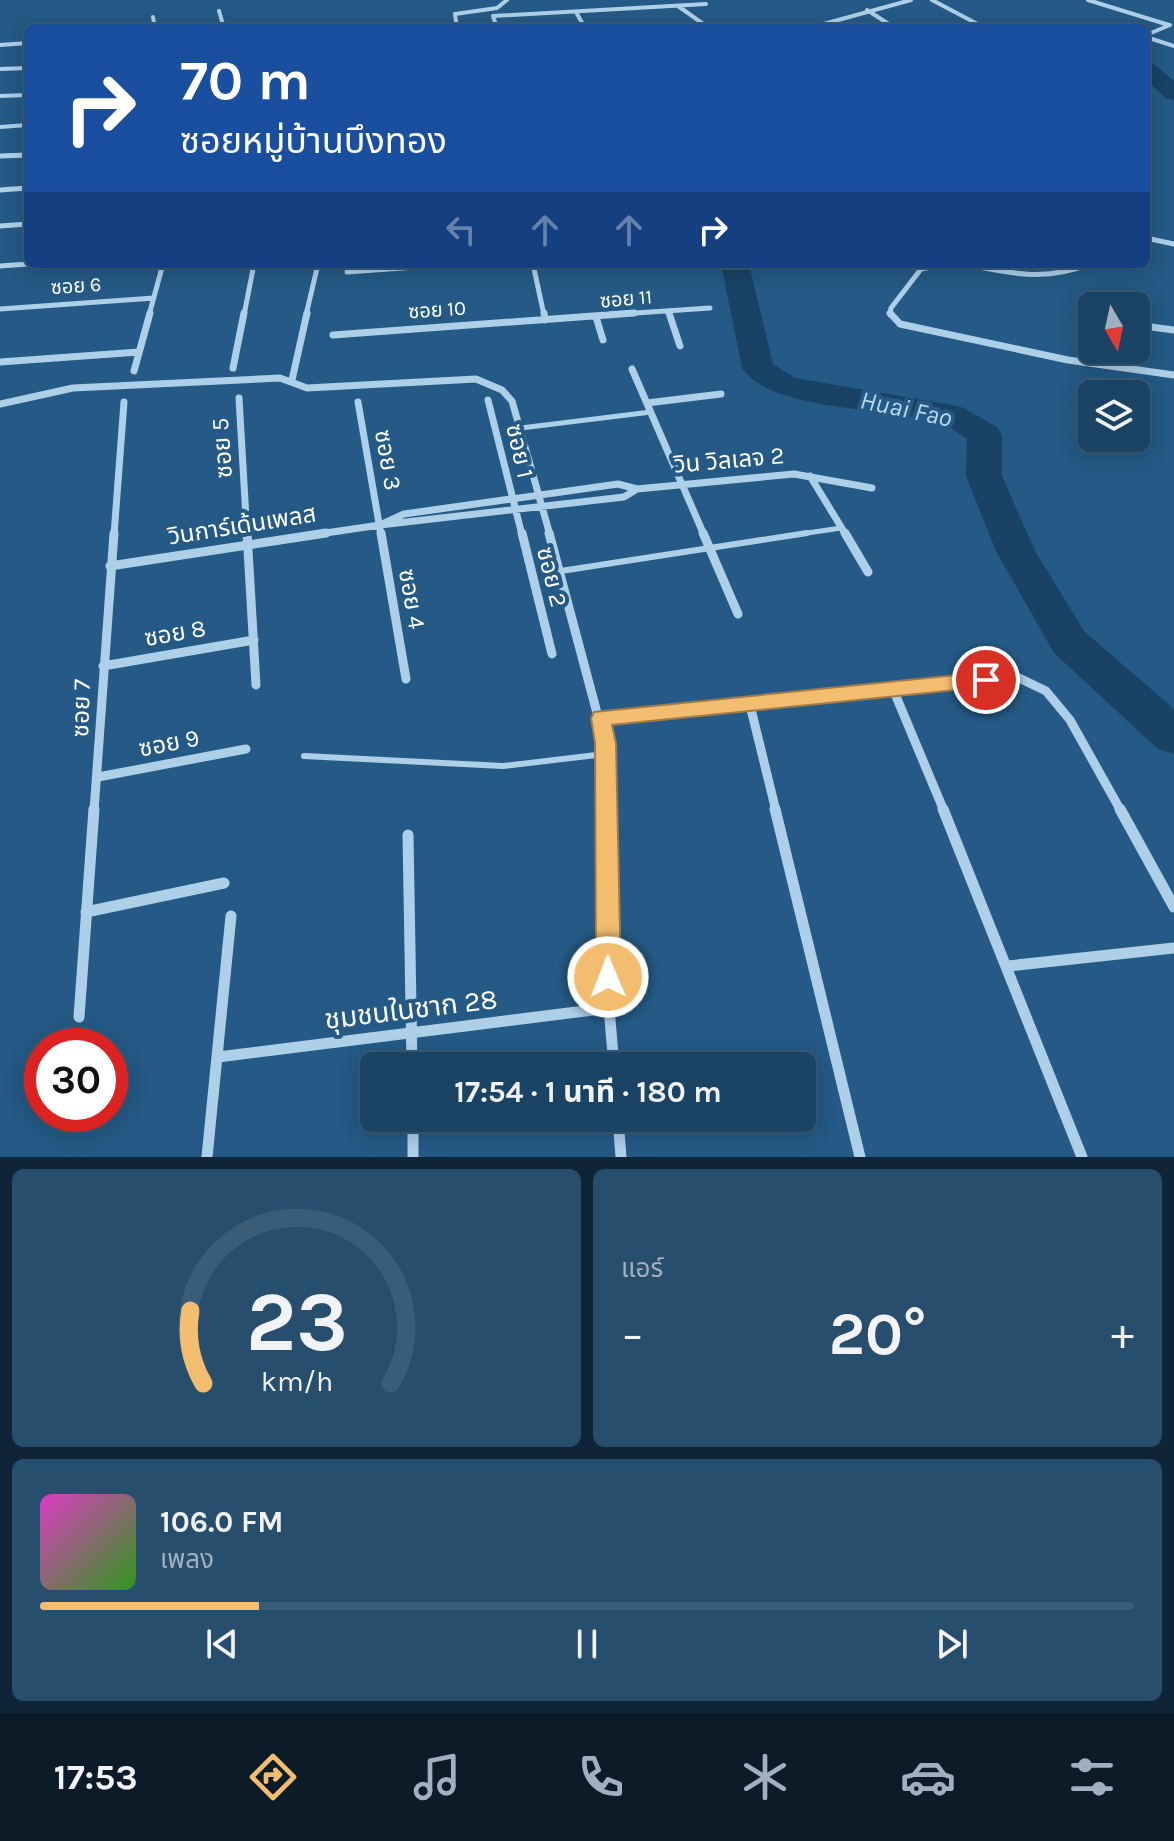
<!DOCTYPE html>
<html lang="th">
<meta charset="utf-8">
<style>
body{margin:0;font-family:Karla,"Noto Sans Thai",sans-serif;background:#284e6d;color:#f1f3f6;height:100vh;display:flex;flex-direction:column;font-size:30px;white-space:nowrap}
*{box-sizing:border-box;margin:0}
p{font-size:26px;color:#a0b0bf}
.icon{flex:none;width:44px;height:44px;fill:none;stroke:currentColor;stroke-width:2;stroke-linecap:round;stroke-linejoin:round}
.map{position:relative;height:1157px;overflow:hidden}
.sheet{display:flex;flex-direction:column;gap:12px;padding:12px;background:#0f2537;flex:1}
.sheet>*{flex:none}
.top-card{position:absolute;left:24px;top:24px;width:1126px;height:244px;border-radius:12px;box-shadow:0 4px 20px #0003,0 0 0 2px #395c78;background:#1a4fa0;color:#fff;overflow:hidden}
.needle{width:52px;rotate:171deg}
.tools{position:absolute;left:1078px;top:292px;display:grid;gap:16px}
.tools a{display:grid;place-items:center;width:72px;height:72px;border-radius:12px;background:#1b4464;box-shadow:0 4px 20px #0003,0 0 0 2px #395c78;font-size:40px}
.speed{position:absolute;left:24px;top:1028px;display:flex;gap:16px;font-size:40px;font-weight:700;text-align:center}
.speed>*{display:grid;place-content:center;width:104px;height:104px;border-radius:50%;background:#1b4464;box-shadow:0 4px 20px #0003,0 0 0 2px #395c78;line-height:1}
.speed .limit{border:12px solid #d22;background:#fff;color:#111}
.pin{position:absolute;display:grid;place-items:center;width:68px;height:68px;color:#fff;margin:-34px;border:4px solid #fff;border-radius:50%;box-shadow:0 2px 8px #0007}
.me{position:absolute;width:88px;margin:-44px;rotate:359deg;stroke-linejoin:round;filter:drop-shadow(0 0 6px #0008)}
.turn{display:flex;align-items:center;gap:28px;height:168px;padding:0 24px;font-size:36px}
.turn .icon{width:104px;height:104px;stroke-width:2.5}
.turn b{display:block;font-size:56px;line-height:68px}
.lanes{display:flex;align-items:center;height:76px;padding:0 24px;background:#0003;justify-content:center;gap:40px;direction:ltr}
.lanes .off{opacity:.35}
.big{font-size:60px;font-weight:700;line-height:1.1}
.sheet .card{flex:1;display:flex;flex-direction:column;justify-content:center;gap:12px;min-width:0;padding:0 28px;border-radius:12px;background:#284e6d}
.sheet .dial{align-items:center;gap:0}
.dial svg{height:208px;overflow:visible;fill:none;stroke:#395c78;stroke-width:7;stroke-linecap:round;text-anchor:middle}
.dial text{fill:#f1f3f6;stroke:none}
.song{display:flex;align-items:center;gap:24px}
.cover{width:96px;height:96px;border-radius:12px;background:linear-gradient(135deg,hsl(310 70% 55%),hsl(110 70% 35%))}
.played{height:8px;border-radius:4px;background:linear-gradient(90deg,#f3bd70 20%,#395c78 20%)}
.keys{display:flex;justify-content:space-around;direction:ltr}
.heat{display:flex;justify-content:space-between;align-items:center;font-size:44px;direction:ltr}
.sheet .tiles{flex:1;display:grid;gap:12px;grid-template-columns:1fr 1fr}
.card:last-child{grid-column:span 2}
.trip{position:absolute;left:360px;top:1052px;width:456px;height:80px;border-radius:12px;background:#1b4464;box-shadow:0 4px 20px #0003,0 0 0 2px #395c78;font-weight:700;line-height:80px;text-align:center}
.tab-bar{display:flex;height:128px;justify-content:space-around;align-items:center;background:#0b1b28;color:#a0b0bf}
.tab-bar .icon{width:56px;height:56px}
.tab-bar .on{color:#f3bd70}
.tab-bar b{font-size:36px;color:#f1f3f6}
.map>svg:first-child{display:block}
</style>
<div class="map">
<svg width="1174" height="1157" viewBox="0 0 1174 1157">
<rect width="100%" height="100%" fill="#245a85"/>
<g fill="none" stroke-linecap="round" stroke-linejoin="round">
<path fill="#194265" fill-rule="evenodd" d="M1146 62 1154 64 1174 81V100L1166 98 1146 80Z
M721 264H749L773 364 795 378 952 405 964 408 997 427 1002 435V476L1035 551 1084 631 1174 709V754L1158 749 1054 653 996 551 966 476 967 439C959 434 950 426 941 423 890 406 773 413 742 368Z"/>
<path stroke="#adcfe8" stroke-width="5" d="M521 428 651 412
M794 535 841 528"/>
<path stroke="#adcfe8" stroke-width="6" d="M561 571 807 533
M304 756 503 766 605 754"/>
<path stroke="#adcfe8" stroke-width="4" d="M932 0 985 28
M1088 0 1169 25
M678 6 709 28
M867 10 895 28
M219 11 224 28
M576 12 585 28
M153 17 155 28
M457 28 455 14 497 8 507 0
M497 28 493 16 706 4
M684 28 704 24
M809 28 911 0
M1146 35 1170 25
M1146 37 1174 46
M0 45 28 43
M0 69 28 68
M0 96 28 95
M0 127 28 125"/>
<path stroke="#adcfe8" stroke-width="5" d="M0 156 28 155
M0 190 28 188
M0 226 28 224
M1146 238 1174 244
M533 264 544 315
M964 264C1007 273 1047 282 1089 264
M0 266 28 264
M347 272 458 264
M0 309 154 298
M668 311 670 315
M149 315 163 264
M244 315 254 264
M306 315 318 264
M606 315 710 308
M890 315 891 308 921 269 946 264"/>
<path stroke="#adcfe8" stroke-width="7" d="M544 313 545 320
M669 313 680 346
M890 313 900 324 1068 360 1174 375
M596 317 603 340
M1136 325 1174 330
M333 335 634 313
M0 362 139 352
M233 368 244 313
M632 369 704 535
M134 371 150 313
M292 380 307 313
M239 398 247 535
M488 400 522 535
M358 402 381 535
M647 403 721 394
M0 404 73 388 280 378 307 388 476 379 502 390 512 401 550 535
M810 476 846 535
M618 484 637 489 624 497 380 525 404 514Z
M637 489 794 474 872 488
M114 535 124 402
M312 535 380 525"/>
<path stroke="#adcfe8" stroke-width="9" d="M247 533 256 685
M381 533 406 679
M522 533 552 654
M549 533 605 743 606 811
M703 533 738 614
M845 533 868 572
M110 566 326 533
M103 666 254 640
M893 689 944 811
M749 701 776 811
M601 718 1017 677 1046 691 1070 720 1121 811
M98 777 246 749
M94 811 114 533"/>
<path stroke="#adcfe8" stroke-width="11" d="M606 809 609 1008 614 1066
M775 809 860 1157
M943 809 1082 1157
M1120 809 1174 907
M408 835 412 1066
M86 912 224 883
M1008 966 1174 948
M79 1017 94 809
M218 1057 609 1008
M413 1118V1157
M618 1118 621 1157
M207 1157 231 916"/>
</g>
<path fill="#f3bd70" stroke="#9e7b49" stroke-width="2" d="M986 672 993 674 996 680 993 685 986 687 612 725 616 743 621 977 617 985 608 988 600 985 596 977 595 743 591 718 594 712Z"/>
<g text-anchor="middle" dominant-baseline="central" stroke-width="8" stroke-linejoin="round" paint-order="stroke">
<g font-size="20" fill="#fff" stroke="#245a85">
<text transform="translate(76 286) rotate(-4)">ซอย 6</text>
<text transform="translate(626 299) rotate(-5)">ซอย 11</text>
<text transform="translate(437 310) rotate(-4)">ซอย 10</text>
</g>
<g font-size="24" fill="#fff" stroke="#245a85">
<text transform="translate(222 448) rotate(-94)">ซอย 5</text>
<text transform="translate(520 451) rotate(77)">ซอย 1</text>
<text transform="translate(388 460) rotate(80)">ซอย 3</text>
<text transform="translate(729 460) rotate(-5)">วิน วิลเลจ 2</text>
<text transform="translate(242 525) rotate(-9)">วินการ์เด้นเพลส</text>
<text transform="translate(552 577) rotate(76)">ซอย 2</text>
<text transform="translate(412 599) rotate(80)">ซอย 4</text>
<text transform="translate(175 633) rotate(-10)">ซอย 8</text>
<text transform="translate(81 708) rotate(-88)">ซอย 7</text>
<text transform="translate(169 743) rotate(-11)">ซอย 9</text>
</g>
<g font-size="26" font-style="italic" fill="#b9d8f0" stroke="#245a85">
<text transform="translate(906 409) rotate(12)">Huai Fao</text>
</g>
<g font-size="28" fill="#fff" stroke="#245a85">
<text transform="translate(411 1009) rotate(-7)">ชุมชนในชาก 28</text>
</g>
</g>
</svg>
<div class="tools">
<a><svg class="needle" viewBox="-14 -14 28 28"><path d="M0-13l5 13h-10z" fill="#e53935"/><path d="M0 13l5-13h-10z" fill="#a0b0bf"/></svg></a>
<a><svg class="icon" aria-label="layers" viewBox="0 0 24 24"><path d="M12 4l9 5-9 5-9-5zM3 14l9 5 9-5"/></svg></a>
</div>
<div class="speed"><div class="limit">30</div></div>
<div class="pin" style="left:986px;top:680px;background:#d93025"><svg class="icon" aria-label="arrive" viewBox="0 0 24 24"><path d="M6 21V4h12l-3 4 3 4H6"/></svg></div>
<svg class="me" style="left:608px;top:977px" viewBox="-20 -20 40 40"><circle r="17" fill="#f3bd70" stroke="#fff" stroke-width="3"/><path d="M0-11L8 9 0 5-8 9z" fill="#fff"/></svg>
<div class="trip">17:54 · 1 นาที · 180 m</div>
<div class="top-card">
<div class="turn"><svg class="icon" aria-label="right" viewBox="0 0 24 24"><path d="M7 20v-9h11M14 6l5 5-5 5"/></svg><div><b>70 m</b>ซอยหมู่บ้านบึงทอง</div></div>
<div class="lanes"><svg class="icon off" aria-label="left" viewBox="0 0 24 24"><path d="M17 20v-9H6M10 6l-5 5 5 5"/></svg><svg class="icon off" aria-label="ahead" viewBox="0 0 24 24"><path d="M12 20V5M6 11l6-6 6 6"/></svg><svg class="icon off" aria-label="ahead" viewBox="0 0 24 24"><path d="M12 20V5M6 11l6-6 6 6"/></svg><svg class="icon" aria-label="right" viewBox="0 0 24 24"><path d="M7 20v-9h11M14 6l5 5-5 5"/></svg></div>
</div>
</div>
<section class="sheet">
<div class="tiles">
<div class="card dial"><svg viewBox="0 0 100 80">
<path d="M14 69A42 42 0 1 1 86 69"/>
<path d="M14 69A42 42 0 0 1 9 41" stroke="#f3bd70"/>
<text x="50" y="56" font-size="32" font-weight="700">23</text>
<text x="50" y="72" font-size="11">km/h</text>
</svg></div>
<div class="card"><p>แอร์</p>
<div class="heat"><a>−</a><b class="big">20°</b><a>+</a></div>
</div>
<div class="card">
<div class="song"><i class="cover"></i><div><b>106.0 FM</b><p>เพลง</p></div></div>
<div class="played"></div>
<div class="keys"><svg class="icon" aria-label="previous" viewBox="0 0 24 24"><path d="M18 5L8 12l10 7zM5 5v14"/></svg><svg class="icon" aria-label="pause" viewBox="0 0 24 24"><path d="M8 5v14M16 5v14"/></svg><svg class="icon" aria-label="next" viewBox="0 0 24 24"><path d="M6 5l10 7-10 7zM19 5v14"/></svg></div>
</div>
</div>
</section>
<nav class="tab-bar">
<b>17:53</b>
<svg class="icon on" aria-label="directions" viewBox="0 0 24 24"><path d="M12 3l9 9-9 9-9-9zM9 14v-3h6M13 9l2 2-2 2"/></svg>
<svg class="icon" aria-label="music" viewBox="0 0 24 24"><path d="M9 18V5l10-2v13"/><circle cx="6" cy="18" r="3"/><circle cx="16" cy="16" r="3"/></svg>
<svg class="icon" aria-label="phone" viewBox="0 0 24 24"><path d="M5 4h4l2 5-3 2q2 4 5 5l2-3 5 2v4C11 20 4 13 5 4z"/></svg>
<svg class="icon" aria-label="climate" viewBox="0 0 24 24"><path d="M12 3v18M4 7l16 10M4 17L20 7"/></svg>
<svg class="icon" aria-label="car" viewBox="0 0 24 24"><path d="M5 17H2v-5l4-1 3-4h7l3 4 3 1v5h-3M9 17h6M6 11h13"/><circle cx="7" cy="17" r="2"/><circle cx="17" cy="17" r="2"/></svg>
<svg class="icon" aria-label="filters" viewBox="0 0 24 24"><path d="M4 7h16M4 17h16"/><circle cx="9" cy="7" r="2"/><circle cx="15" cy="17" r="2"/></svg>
</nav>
